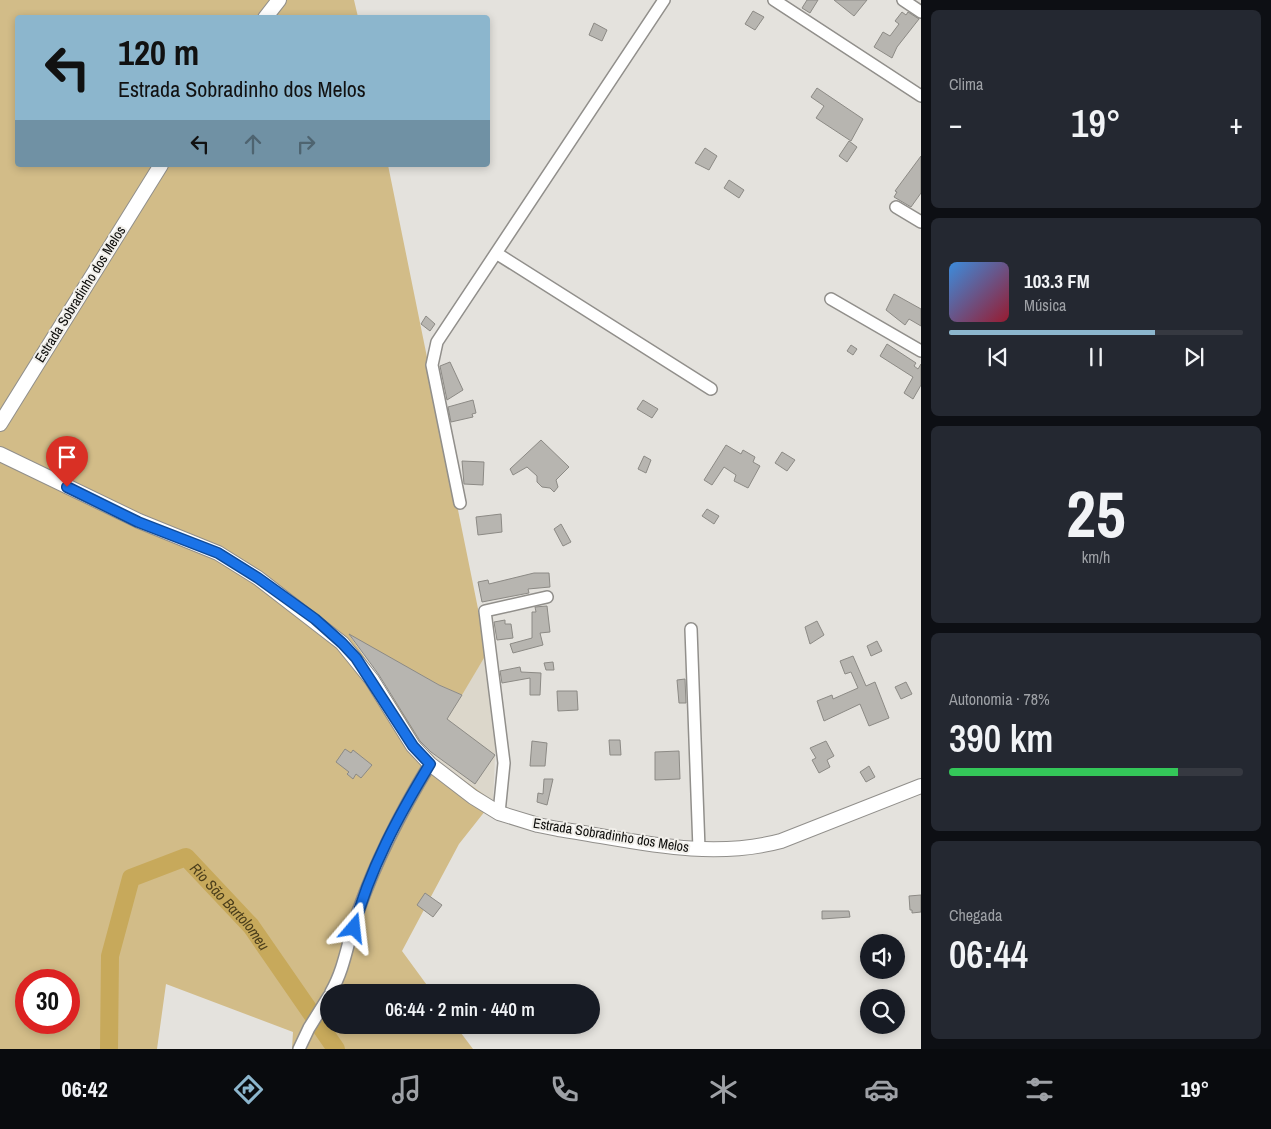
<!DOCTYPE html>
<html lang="pt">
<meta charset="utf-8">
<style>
body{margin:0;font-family:"Archivo Narrow",sans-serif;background:#242831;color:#f1f3f6;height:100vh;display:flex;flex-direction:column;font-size:19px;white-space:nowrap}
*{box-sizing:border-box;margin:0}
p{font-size:16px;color:#9ea1a6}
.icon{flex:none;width:28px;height:28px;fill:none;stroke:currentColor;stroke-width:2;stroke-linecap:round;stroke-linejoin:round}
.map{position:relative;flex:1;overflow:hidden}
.details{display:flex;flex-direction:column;gap:10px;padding:10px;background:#0d0f14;width:350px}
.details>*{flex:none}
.guide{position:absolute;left:15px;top:15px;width:475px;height:152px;border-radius:5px;box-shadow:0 2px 8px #0003;background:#8cb6cd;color:#111;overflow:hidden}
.tools{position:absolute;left:860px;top:934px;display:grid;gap:10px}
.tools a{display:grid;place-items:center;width:45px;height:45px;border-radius:50%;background:#171b24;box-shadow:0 2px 8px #0003;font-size:25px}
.speed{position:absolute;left:15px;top:969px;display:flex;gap:10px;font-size:25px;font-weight:700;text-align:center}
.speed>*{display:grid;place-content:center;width:65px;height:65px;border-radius:50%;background:#171b24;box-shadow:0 2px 8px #0003;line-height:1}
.speed .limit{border:8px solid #d22;background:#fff;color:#111}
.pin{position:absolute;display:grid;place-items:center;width:42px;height:42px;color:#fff;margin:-51px -21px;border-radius:50% 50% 50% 0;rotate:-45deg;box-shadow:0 0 5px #0007}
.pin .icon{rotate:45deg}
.me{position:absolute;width:55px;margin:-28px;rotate:17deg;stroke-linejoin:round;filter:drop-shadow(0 0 4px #0008)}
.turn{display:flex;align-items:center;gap:18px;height:105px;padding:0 20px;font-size:22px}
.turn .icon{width:65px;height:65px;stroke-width:2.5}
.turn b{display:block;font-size:35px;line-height:42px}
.lanes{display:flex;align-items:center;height:48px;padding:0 20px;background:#0003;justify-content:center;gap:25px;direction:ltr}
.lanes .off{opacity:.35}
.big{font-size:38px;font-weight:600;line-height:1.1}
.details .widget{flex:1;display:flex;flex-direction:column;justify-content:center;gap:8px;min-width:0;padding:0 18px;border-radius:8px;background:#242831}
.details .dial{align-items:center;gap:0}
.dial b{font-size:65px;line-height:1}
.song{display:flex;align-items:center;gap:15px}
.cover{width:60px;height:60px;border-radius:8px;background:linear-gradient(135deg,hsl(210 70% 55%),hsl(350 70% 35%))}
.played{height:5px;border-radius:2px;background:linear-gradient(90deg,#8cb6cd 70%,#363941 70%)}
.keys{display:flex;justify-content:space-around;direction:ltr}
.heat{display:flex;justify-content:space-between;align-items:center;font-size:28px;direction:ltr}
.charge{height:8px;border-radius:4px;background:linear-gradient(90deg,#34c759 78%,#363941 0)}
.trip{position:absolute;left:320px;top:984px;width:280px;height:50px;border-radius:25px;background:#171b24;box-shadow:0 2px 8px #0003;font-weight:600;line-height:50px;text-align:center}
.tabs{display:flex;height:80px;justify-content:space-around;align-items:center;background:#090b0e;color:#9ea1a6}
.tabs .icon{width:35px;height:35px}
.tabs .current{color:#8cb6cd}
.tabs b{font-size:22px;color:#f1f3f6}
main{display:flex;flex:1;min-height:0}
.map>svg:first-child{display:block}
</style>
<main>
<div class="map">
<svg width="921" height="1049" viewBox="0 0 921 1049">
<rect width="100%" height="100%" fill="#e4e2dd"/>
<path fill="#dcd7cb" d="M487 653 497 714 493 801 426 753Z"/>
<path fill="#d2bc88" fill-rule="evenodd" d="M0 0H354L358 17 18 18V165H388L487 653 462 695 439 685 350 636 407 719 426 753 493 801 459 844 402 951 432 992H329V1025H455L473 1049H292L293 1032 166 984 157 1049H0ZM26 980H69V1022H26Z"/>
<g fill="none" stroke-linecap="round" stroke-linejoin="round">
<path stroke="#c7a95b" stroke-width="18" id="s1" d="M109 1049 110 956 131 878 186 857 251 926 336 1049"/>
</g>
<path fill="#b7b5b0" stroke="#8c8a85" d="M807 0H818L810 13 802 8Z
M834 0H867L854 16Z
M753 11 764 17 755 30 745 24Z
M902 12 906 15 908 12 919 19 897 47 892 58 874 47 883 32 890 36 899 24 895 21Z
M594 23 607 30 602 41 589 35Z
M817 88 863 119 851 141 816 118 824 106 811 97Z
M849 141 857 147 847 162 839 156Z
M705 148 717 156 709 170 695 163Z
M921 156V193L911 207 894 197 897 192 895 191Z
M729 180 744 190 739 198 724 188Z
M894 294 921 309V326L909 319 905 325 886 310Z
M426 316 435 324 430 331 421 324Z
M887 344 916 363 914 366 918 369 921 364V385L913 399 904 393 913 377 880 356Z
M851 345 857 349 853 355 847 351Z
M450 362 463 390 447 400 440 366Z
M473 400 476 413 472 414 473 417 451 422 448 407Z
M643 400 658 409 652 418 637 409Z
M541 440 569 467 556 480 558 487 554 492 550 488 542 487 537 482V476L527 467 513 475 510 469Z
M726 445 741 454 743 450 755 457 753 462 760 466 748 488 734 481 736 475 724 467 712 485 704 480Z
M782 452 795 460 787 471 775 463Z
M644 456 651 460 646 473 638 469Z
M462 461 484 462 483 485 464 484Z
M707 509 719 516 714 524 702 516Z
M501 514 502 532 478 535 476 517Z
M561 524 571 542 563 546 554 529Z
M534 573H549L550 587 528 589 529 593 482 602 478 582 488 580 489 584Z
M547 606 550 632 540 633 543 645 513 653 510 644 532 638V612H536L535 607Z
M505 620V624H511L513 638 497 640 494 622Z
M817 621 824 635 810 644 805 627Z
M349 634 439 685 462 695 447 719 495 755 475 784 431 752 420 741 379 675Z
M877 641 882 651 871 656 867 646Z
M853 656 866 686 875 682 889 718 869 726 860 704 824 721 817 701 832 695 833 699 858 688 851 672 845 674 840 661Z
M553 662 554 670H546L544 663Z
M520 667 521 672 541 673 540 695H530V678L502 683 500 671Z
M685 679 686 703H679L677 680Z
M906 682 912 694 901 699 895 687Z
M557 691H577L578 710 558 711Z
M609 740H620L621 755H610Z
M532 741 547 743 545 766H530Z
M826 741 834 756 827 760 830 767 819 773 812 760 816 758 810 748Z
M345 749 351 753 353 750 372 765 361 778 356 774 353 779 347 774 349 772 336 762Z
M679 751 680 779 655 780V752Z
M869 766 875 777 866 782 860 772Z
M544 779H553L547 805 537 802 538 793 543 794Z
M425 893 442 905 433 917 417 905Z
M921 895V912L912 913V910H910L909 896Z
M822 911H849L850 917 822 919Z"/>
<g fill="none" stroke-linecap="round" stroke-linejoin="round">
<defs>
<path id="minor" d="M774 0 921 96
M903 0 921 12
M896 207 921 222
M496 253 711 389
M831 299 921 351
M460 503 432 365 437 342 664 0
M691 629 699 849
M499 813 504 763 485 611 547 597
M331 992C346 966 348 937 359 909 377 858 402 810 430 764
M299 1049 309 1028 329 996"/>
<path id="tertiary" d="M265 18 279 0
M0 424 161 165
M0 454 139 521 218 553 258 578 342 643 372 680 413 746 430 764 473 797 499 813 538 825 558 829C632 840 707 861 781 841L921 786"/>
</defs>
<use href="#minor" stroke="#918f8b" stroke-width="14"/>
<use href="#tertiary" stroke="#918f8b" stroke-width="16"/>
<use href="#minor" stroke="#fff" stroke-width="11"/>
<use href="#tertiary" stroke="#fff" stroke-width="14"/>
</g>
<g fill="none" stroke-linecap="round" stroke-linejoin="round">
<defs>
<path id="route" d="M67 487 138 522 218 553 258 578 315 619 342 643 356 658 413 746 430 764C399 815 369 870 354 928"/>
</defs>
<use href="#route" stroke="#114b97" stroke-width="12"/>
<use href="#route" stroke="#1a73e8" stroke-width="9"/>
</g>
<g text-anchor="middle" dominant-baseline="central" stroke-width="4" stroke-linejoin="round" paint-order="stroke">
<g font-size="14" fill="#0c0c0a" stroke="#f1efea">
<text transform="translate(80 294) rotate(-58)">Estrada Sobradinho dos Melos</text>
<text transform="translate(611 835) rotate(9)">Estrada Sobradinho dos Melos</text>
</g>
<g font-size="15" font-style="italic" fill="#4b3e1b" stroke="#f1efea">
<text stroke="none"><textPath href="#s1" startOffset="299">Rio São Bartolomeu</textPath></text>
</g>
</g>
</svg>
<div class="tools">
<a><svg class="icon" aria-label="sound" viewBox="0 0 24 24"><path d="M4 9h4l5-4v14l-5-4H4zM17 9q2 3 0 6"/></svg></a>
<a><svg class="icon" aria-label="search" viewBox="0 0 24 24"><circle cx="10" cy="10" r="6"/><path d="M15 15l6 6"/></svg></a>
</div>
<div class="speed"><div class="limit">30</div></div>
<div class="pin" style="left:67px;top:487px;background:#d93025"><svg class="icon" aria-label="arrive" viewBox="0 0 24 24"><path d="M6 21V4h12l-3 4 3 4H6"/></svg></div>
<svg class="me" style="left:354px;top:928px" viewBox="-20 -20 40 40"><path d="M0-17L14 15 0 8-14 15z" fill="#1a73e8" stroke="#fff" stroke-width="4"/></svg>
<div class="trip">06:44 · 2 min · 440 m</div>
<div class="guide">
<div class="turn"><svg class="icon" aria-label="left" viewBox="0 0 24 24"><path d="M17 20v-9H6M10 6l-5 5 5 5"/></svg><div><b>120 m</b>Estrada Sobradinho dos Melos</div></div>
<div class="lanes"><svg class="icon" aria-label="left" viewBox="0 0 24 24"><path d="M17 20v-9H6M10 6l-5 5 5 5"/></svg><svg class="icon off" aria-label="ahead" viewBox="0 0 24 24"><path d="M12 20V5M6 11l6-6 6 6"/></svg><svg class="icon off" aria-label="right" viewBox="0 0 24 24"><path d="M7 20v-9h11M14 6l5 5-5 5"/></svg></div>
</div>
</div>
<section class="details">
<div class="widget"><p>Clima</p>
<div class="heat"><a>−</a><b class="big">19°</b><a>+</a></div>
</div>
<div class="widget">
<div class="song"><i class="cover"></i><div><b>103.3 FM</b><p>Música</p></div></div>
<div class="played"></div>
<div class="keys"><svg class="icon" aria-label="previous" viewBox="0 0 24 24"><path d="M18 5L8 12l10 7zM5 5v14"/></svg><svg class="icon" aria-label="pause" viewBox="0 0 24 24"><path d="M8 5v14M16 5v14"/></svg><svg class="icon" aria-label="next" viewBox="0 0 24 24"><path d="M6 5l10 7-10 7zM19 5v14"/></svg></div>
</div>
<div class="widget dial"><b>25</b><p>km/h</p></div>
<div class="widget"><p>Autonomia · 78%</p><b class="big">390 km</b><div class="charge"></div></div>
<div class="widget"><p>Chegada</p><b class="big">06:44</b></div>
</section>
</main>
<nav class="tabs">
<b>06:42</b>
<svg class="icon current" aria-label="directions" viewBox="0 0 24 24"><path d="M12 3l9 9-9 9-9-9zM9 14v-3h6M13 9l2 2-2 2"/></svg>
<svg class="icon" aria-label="music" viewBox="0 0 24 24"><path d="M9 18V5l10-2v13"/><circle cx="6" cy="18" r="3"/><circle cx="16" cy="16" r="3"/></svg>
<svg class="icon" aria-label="phone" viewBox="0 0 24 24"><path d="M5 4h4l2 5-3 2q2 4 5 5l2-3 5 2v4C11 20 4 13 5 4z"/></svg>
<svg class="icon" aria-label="climate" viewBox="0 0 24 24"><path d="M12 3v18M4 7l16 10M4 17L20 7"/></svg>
<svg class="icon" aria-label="car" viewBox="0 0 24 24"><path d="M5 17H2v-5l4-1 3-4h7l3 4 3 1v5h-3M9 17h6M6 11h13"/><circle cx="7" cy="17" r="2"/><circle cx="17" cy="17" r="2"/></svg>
<svg class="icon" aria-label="filters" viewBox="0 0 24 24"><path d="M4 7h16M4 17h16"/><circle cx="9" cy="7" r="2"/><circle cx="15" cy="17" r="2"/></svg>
<b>19°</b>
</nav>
